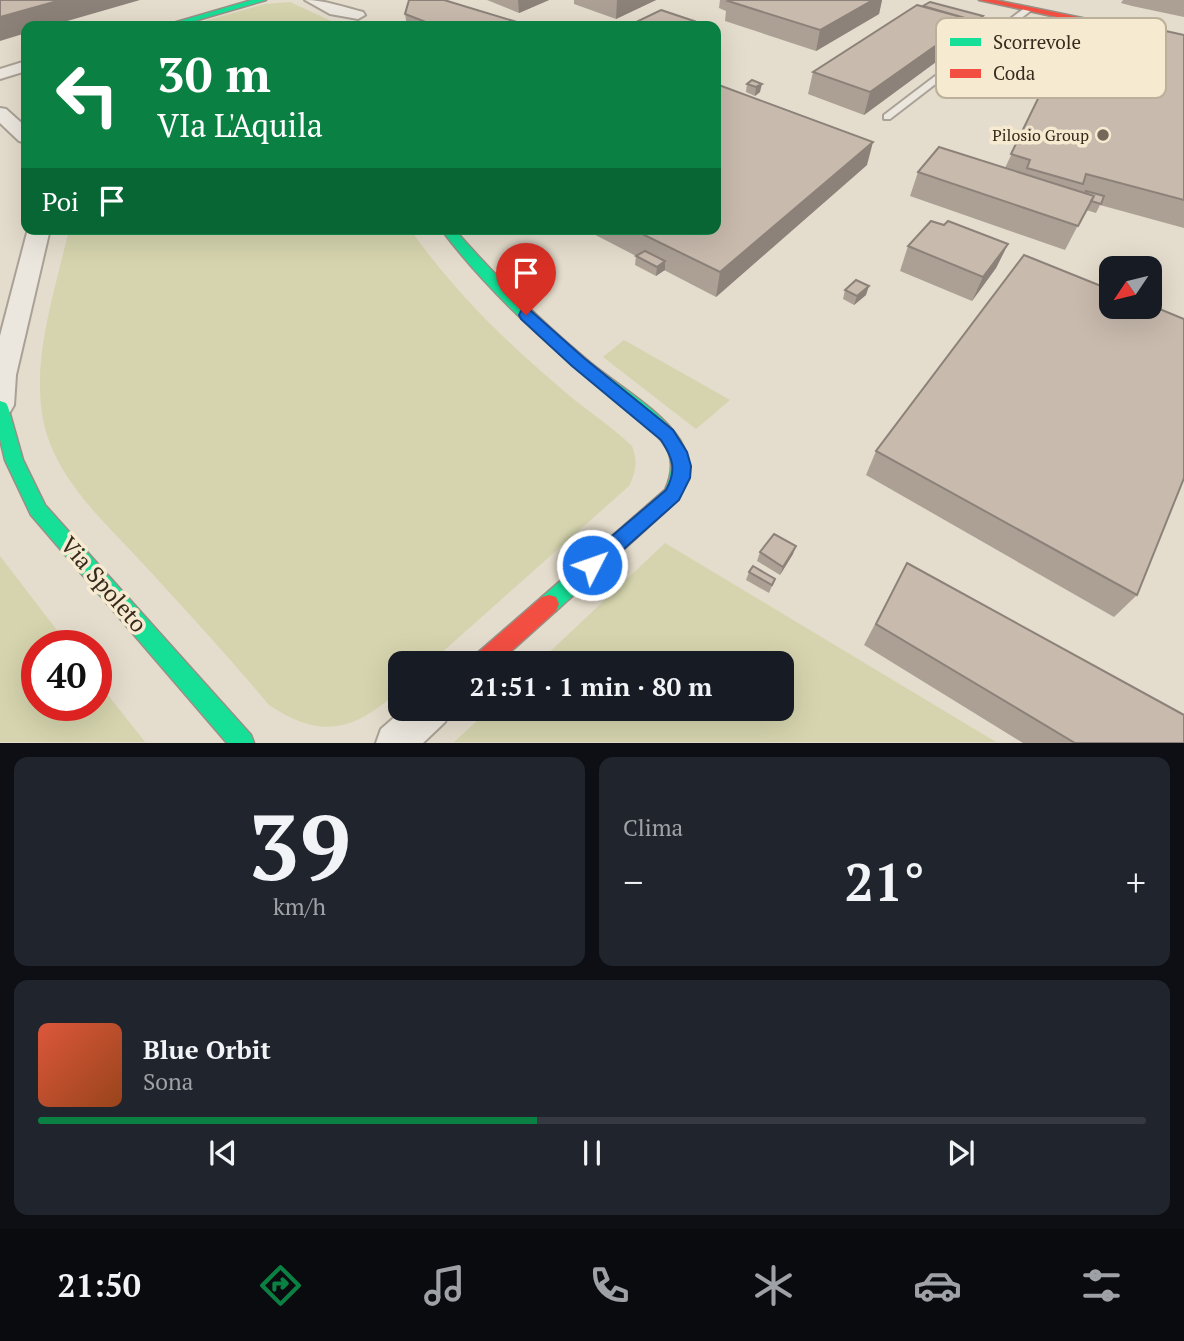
<!DOCTYPE html>
<html lang="it">
<meta charset="utf-8">
<style>
body{margin:0;font-family:"PT Serif",serif;background:#20242c;color:#f1f3f6;height:100vh;display:flex;flex-direction:column;font-size:26px;white-space:nowrap}
*{box-sizing:border-box;margin:0}
p{font-size:23px;color:#9ea1a6}
.icon{flex:none;width:38px;height:38px;fill:none;stroke:currentColor;stroke-width:2;stroke-linecap:round;stroke-linejoin:round}
.map{position:relative;height:743px;overflow:hidden}
.details{display:flex;flex-direction:column;gap:14px;padding:14px;background:#0d0f14;flex:1}
.details>*{flex:none}
.guide{position:absolute;left:21px;top:21px;width:700px;height:214px;border-radius:14px;box-shadow:0 7px 28px #0002;background:#0b8043;color:#fff;overflow:hidden}
.needle{width:46px;rotate:235deg}
.buttons{position:absolute;left:1099px;top:256px;display:grid;gap:14px}
.buttons a{display:grid;place-items:center;width:63px;height:63px;border-radius:14px;background:#171b24;box-shadow:0 7px 28px #0002;font-size:35px}
.speed{position:absolute;left:21px;top:630px;display:flex;gap:14px;font-size:35px;font-weight:700;text-align:center}
.speed>*{display:grid;place-content:center;width:91px;height:91px;border-radius:50%;background:#171b24;box-shadow:0 7px 28px #0002;line-height:1}
.speed .limit{border:10px solid #d22;background:#fff;color:#111}
.pin{position:absolute;display:grid;place-items:center;width:60px;height:60px;color:#fff;margin:-72px -30px;border-radius:50% 50% 50% 0;rotate:-45deg;box-shadow:0 0 7px #0007}
.pin .icon{rotate:45deg}
.me{position:absolute;width:77px;margin:-38px;rotate:49deg;stroke-linejoin:round;filter:drop-shadow(0 0 5px #0008)}
.turn{display:flex;align-items:center;gap:24px;height:147px;padding:0 21px;font-size:32px}
.turn .icon{width:91px;height:91px;stroke-width:2.5}
.turn b{display:block;font-size:49px;line-height:60px}
.then{display:flex;align-items:center;height:66px;padding:0 21px;background:#0003;gap:14px;font-size:26px}
.big{font-size:52px;font-weight:600;line-height:1.1}
.details .widget{flex:1;display:flex;flex-direction:column;justify-content:center;gap:10px;min-width:0;padding:0 24px;border-radius:14px;background:#20242c}
.details .dial{align-items:center;gap:0}
.dial b{font-size:91px;line-height:1}
.song{display:flex;align-items:center;gap:21px}
.cover{width:84px;height:84px;border-radius:10px;background:linear-gradient(135deg,hsl(10 70% 55%),hsl(20 70% 35%))}
.played{height:7px;border-radius:4px;background:linear-gradient(90deg,#0b8043 45%,#363941 45%)}
.keys{display:flex;justify-content:space-around;direction:ltr}
.heat{display:flex;justify-content:space-between;align-items:center;font-size:38px;direction:ltr}
.details .tiles{flex:1;display:grid;gap:14px;grid-template-columns:1fr 1fr}
.widget:last-child{grid-column:span 2}
.trip{position:absolute;left:388px;top:651px;width:406px;height:70px;border-radius:14px;background:#171b24;box-shadow:0 7px 28px #0002;font-weight:600;line-height:70px;text-align:center}
.menu{display:flex;height:112px;justify-content:space-around;align-items:center;background:#090b0e;color:#9ea1a6}
.menu .icon{width:49px;height:49px}
.menu .active{color:#0b8043}
.menu b{font-size:32px;color:#f1f3f6}
.map>svg:first-child{display:block}
</style>
<div class="map">
<svg width="1184" height="743" viewBox="0 0 1184 743">
<rect width="100%" height="100%" fill="#e4dccc"/>
<path fill="#d5d4ae" d="M290 2 342 26H187L265 4Z
M69 229H410C452 289 502 338 557 385 581 407 609 424 632 446 638 462 636 471 629 486L430 663H401V689C355 730 323 741 269 705 230 658 189 614 148 569 107 524 51 477 42 413 33 353 56 288 69 229Z
M624 340 730 400 696 429 603 357Z
M665 543 996 742H454L490 709H782V663H538Z
M0 556 69 646H37V705H96V680L145 742H0Z"/>
<g fill="none" stroke-linecap="round" stroke-linejoin="round">
<defs>
<path id="lane" d="M1026 7 1033 9 890 119H884V115Z"/>
<path id="street" d="M305 0C325 0 343 7 363 12L365 15 358 19 330 14Z
M26 61V71L0 79V69Z
M0 108 6 109 26 127V143L19 141 0 123Z
M28 229H50L16 375 14 405 10 412 0 415V336Z
M404 709H451L445 722 423 743H376L381 729Z"/>
<path id="fast" d="M252 0H266L177 26H163Z
M441 229H454C495 276 539 320 587 360 615 384 660 409 680 440 693 461 689 479 678 500L556 611 549 613 542 611 539 604 542 597 665 490C671 477 674 462 667 449 651 420 600 389 575 367 527 326 479 280 441 229Z
M0 401 6 403 8 407 23 460 45 505 251 735 254 743H227L31 515 5 460 0 439Z"/>
<path id="jam" d="M979 0H995L1184 39V45Z
M549 595 556 597 559 604 556 611 498 663H471L474 656 542 597Z"/>
</defs>
<use href="#lane" stroke="#a9a196" stroke-width="4"/>
<use href="#street" stroke="#a9a196" stroke-width="4"/>
<use href="#fast" stroke="#999085" stroke-width="3"/>
<use href="#jam" stroke="#999085" stroke-width="3"/>
<use href="#lane" fill="#ece7de" fill-rule="evenodd"/>
<use href="#street" fill="#ece7de" fill-rule="evenodd"/>
<use href="#fast" fill="#16e098" fill-rule="evenodd"/>
<use href="#jam" fill="#f24e42" fill-rule="evenodd"/>
</g>
<path fill="#aca095" d="M487 0H549L519 13Z
M574 0H656L616 19 574 4Z
M720 0H882L879 14 816 51 725 21 726 11 719 8Z
M1123 0H1184V17L1132 6 1134 1 1132 6 1121 3Z
M923 6 983 16 978 31 864 115 808 94 813 72Z
M405 14 530 26H407Z
M1161 30 1184 35V228L1100 205 1096 213 1086 210 1065 250 910 196 918 172 1005 168 1042 90 1001 80 1010 59 1070 32 1154 43Z
M752 80 760 92 755 96 746 92 747 84Z
M867 165 716 297 664 270 656 276 635 265 636 256 584 229H716Z
M1008 244 996 268 972 301 900 271 908 246Z
M845 290 866 295 854 305 843 299Z
M876 451 1137 595 1114 617 866 475Z
M760 552 793 554 780 575 757 561Z
M907 563 1184 743H1023L864 645Z
M749 572 775 579 769 593 746 580Z"/>
<path fill="#8c8279" d="M61 0H140L50 26H26V33L0 41V17Z
M518 0H549L519 13Z
M617 0H656L616 19Z
M873 0H882L879 14 816 51 820 30Z
M983 16 978 31 864 115 870 92 972 20Z
M694 21V26H684Z
M762 84 760 92 755 96 756 87Z
M873 142 867 165 716 297 720 272Z
M1008 244 996 268 972 301 983 277Z
M665 261V270L656 276 657 267Z
M869 286 866 295 854 305 857 296Z
M796 546 793 554 780 575 783 567Z"/>
<path fill="#c8baad" stroke="#8c8279" stroke-width="2" d="M0 0H61L0 17Z
M409 0H444L530 26H436L405 14Z
M730 0H873L820 30 728 1Z
M930 2 983 16 970 26 972 20 923 6Z
M917 5 972 20 870 92 813 72Z
M661 10 694 21 684 26H628Z
M1030 24 1070 32 1074 26 1157 43 1161 30 1184 35V200L1086 174 1083 184 1027 168 1030 160 1011 154 1053 68 1010 59Z
M752 80 762 84 756 87 747 84Z
M716 84 873 142 720 272 632 229H716Z
M939 147 1094 196 1078 226 918 172Z
M1086 191 1104 196 1101 204 1091 201 1094 196 1085 193Z
M931 221 944 225 948 221 1008 244 983 277 908 246Z
M645 251 665 261 657 267 636 256Z
M1024 255 1111 290V306H1150V305L1184 319V478L1137 595 876 451Z
M856 280 869 286 857 296 845 290Z
M774 534 796 546 783 567 760 552Z
M907 563 1184 715V743H1075L876 624Z
M753 566 775 579 772 585 749 572Z"/>
<path fill="#1a73e8" stroke="#114b97" stroke-width="2" d="M526 310 531 311 584 358 673 430 687 452 691 466 690 478 679 500 599 571 592 574 585 571 582 565 585 559 666 490C677 470 673 458 661 440L572 366 521 319 519 315 521 311Z"/>
<circle fill="#74685a" stroke="#f6ead1" stroke-width="2.5" cx="1103" cy="135" r="7"/>
<g text-anchor="middle" dominant-baseline="central" stroke-width="7" stroke-linejoin="round" paint-order="stroke">
<g font-size="16" fill="#38291d" stroke="#f6ead1" text-anchor="end">
<text x="1089" y="135">Pilosio Group</text>
</g>
<g font-size="23" fill="#38291d" stroke="#f6ead1">
<text transform="translate(104 584) rotate(49)">Via Spoleto</text>
</g>
</g>
<rect x="936" y="18" width="230" height="80" rx="10" fill="#f6ead1" stroke="#bdb09b" stroke-width="2"/>
<rect x="950" y="38" width="31" height="8" fill="#16e098"/>
<rect x="950" y="69" width="31" height="9" fill="#f24e42"/>
<g font-size="19" fill="#38291d">
<text x="993" y="49">Scorrevole</text>
<text x="993" y="80">Coda</text>
</g>
</svg>
<div class="buttons">
<a><svg class="needle" viewBox="-14 -14 28 28"><path d="M0-13l5 13h-10z" fill="#e53935"/><path d="M0 13l5-13h-10z" fill="#9ea1a6"/></svg></a>
</div>
<div class="speed"><div class="limit">40</div></div>
<div class="pin" style="left:526px;top:315px;background:#d93025"><svg class="icon" aria-label="arrive" viewBox="0 0 24 24"><path d="M6 21V4h12l-3 4 3 4H6"/></svg></div>
<svg class="me" style="left:592px;top:565px" viewBox="-20 -20 40 40"><circle r="17" fill="#1a73e8" stroke="#fff" stroke-width="3"/><path d="M0-11L8 9 0 5-8 9z" fill="#fff"/></svg>
<div class="trip">21:51 · 1 min · 80 m</div>
<div class="guide">
<div class="turn"><svg class="icon" aria-label="left" viewBox="0 0 24 24"><path d="M17 20v-9H6M10 6l-5 5 5 5"/></svg><div><b>30 m</b>VIa L'Aquila</div></div>
<div class="then">Poi<svg class="icon" aria-label="arrive" viewBox="0 0 24 24"><path d="M6 21V4h12l-3 4 3 4H6"/></svg></div>
</div>
</div>
<section class="details">
<div class="tiles">
<div class="widget dial"><b>39</b><p>km/h</p></div>
<div class="widget"><p>Clima</p>
<div class="heat"><a>−</a><b class="big">21°</b><a>+</a></div>
</div>
<div class="widget">
<div class="song"><i class="cover"></i><div><b>Blue Orbit</b><p>Sona</p></div></div>
<div class="played"></div>
<div class="keys"><svg class="icon" aria-label="previous" viewBox="0 0 24 24"><path d="M18 5L8 12l10 7zM5 5v14"/></svg><svg class="icon" aria-label="pause" viewBox="0 0 24 24"><path d="M8 5v14M16 5v14"/></svg><svg class="icon" aria-label="next" viewBox="0 0 24 24"><path d="M6 5l10 7-10 7zM19 5v14"/></svg></div>
</div>
</div>
</section>
<nav class="menu">
<b>21:50</b>
<svg class="icon active" aria-label="directions" viewBox="0 0 24 24"><path d="M12 3l9 9-9 9-9-9zM9 14v-3h6M13 9l2 2-2 2"/></svg>
<svg class="icon" aria-label="music" viewBox="0 0 24 24"><path d="M9 18V5l10-2v13"/><circle cx="6" cy="18" r="3"/><circle cx="16" cy="16" r="3"/></svg>
<svg class="icon" aria-label="phone" viewBox="0 0 24 24"><path d="M5 4h4l2 5-3 2q2 4 5 5l2-3 5 2v4C11 20 4 13 5 4z"/></svg>
<svg class="icon" aria-label="climate" viewBox="0 0 24 24"><path d="M12 3v18M4 7l16 10M4 17L20 7"/></svg>
<svg class="icon" aria-label="car" viewBox="0 0 24 24"><path d="M5 17H2v-5l4-1 3-4h7l3 4 3 1v5h-3M9 17h6M6 11h13"/><circle cx="7" cy="17" r="2"/><circle cx="17" cy="17" r="2"/></svg>
<svg class="icon" aria-label="filters" viewBox="0 0 24 24"><path d="M4 7h16M4 17h16"/><circle cx="9" cy="7" r="2"/><circle cx="15" cy="17" r="2"/></svg>
</nav>
